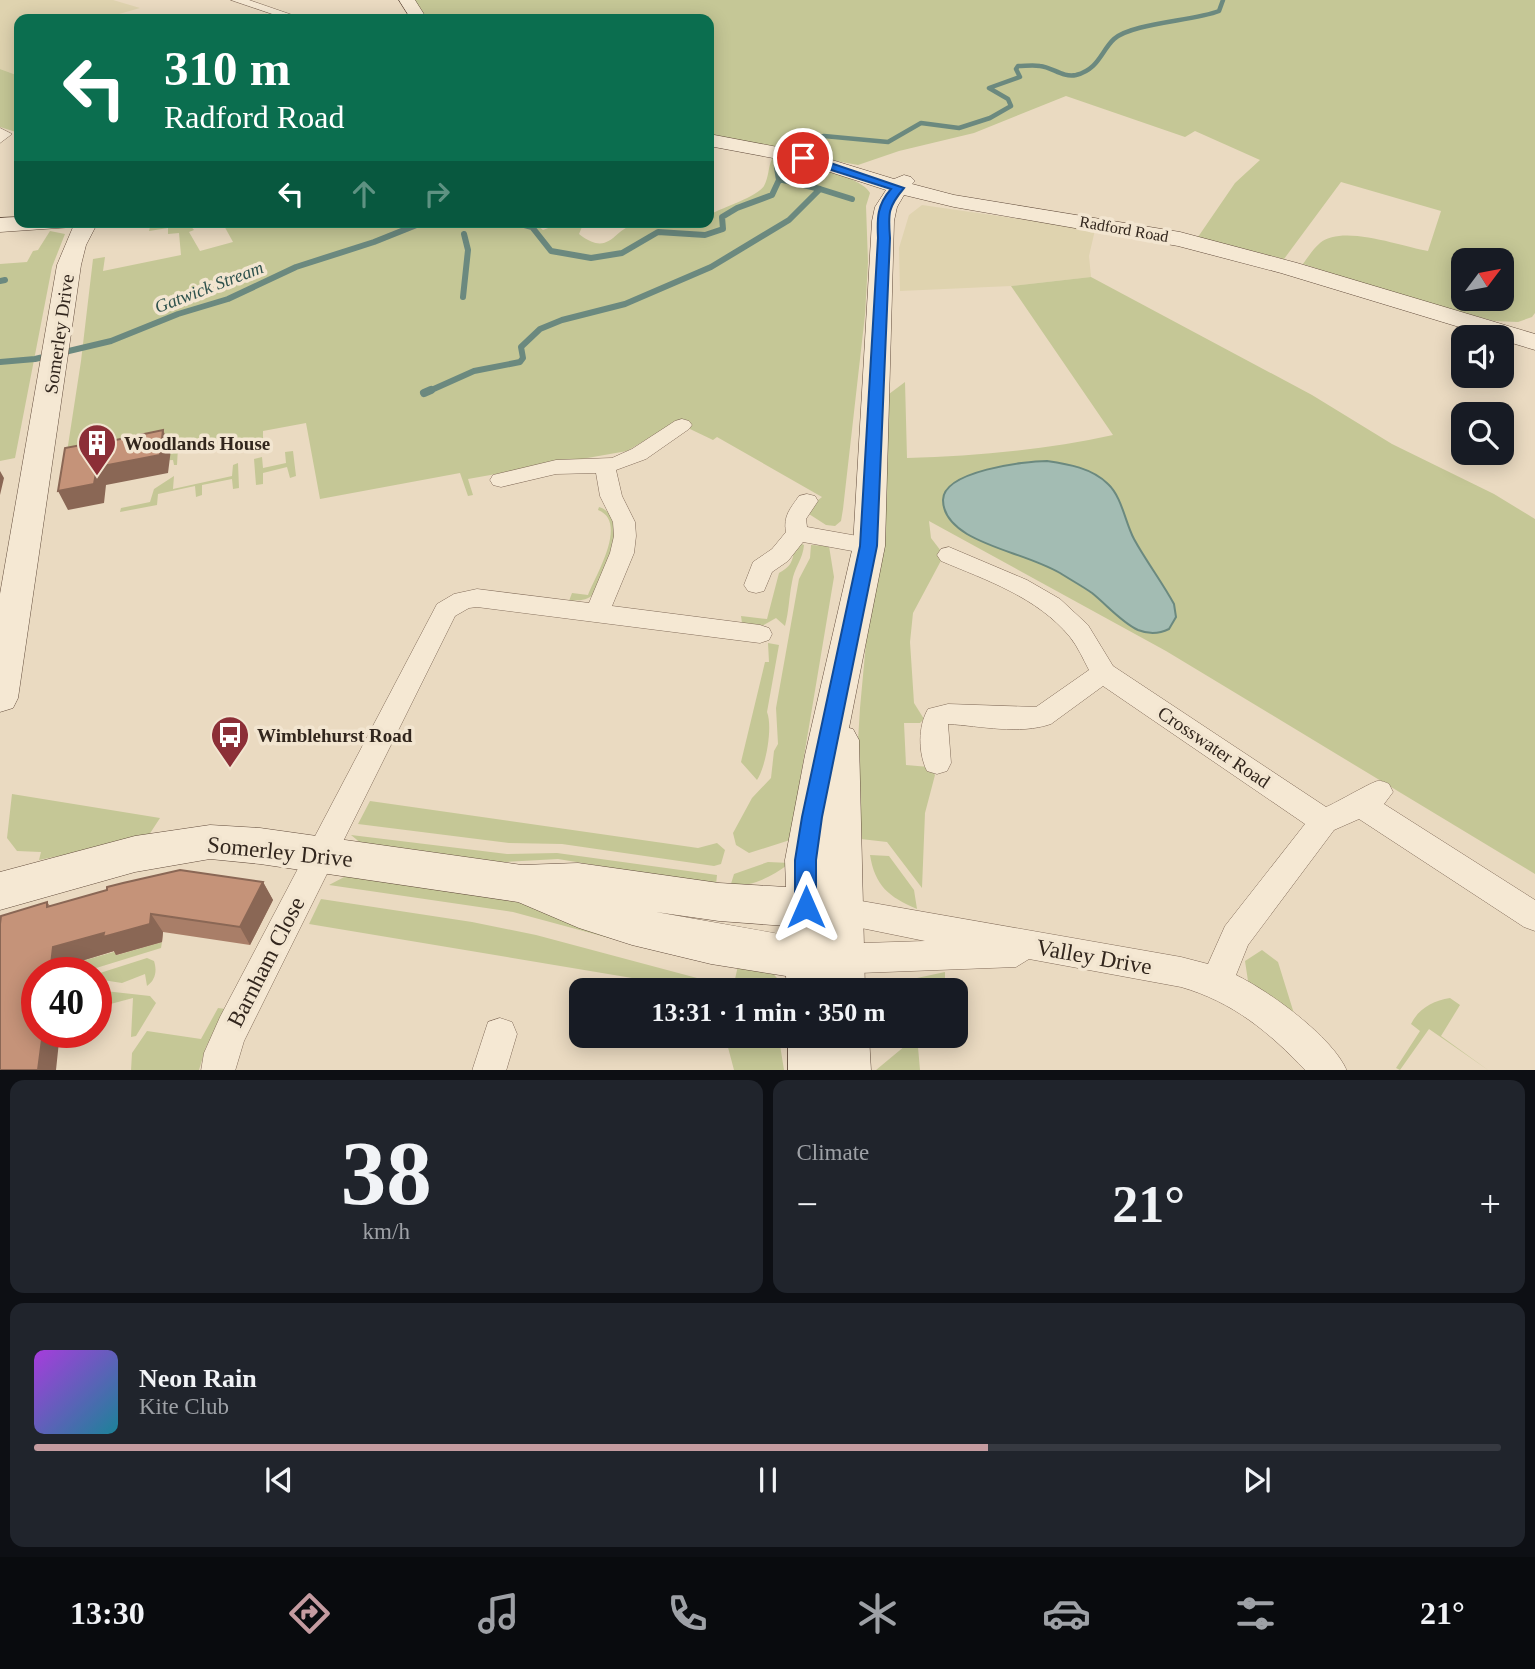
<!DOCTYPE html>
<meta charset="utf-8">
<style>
body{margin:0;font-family:Georgia,serif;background:#20242c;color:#f1f3f6;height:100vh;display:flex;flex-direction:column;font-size:26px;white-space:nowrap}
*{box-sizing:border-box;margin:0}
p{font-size:23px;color:#9ea1a6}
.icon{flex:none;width:38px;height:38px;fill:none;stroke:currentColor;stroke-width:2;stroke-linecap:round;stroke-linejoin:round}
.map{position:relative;height:1070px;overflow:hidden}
.drawer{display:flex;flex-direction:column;gap:10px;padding:10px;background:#0d0f14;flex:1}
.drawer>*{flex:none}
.guide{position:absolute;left:14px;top:14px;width:700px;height:214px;border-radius:14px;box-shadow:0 4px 18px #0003;background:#0b6e4f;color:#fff;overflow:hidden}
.needle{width:46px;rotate:58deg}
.fabs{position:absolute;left:1451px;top:248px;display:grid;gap:14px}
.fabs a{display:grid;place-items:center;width:63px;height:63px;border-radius:14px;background:#171b24;box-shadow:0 4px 18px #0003;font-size:35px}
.speed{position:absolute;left:21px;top:957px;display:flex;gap:14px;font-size:35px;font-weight:700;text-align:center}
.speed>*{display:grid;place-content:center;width:91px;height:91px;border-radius:50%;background:#171b24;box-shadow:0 4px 18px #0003;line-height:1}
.speed .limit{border:10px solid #d22;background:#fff;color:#111}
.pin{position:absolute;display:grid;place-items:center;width:60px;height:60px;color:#fff;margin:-30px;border:4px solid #fff;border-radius:50%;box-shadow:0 2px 7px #0007}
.me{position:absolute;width:77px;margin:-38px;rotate:0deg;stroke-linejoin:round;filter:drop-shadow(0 0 5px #0008)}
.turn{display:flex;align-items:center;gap:24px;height:147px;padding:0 35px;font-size:32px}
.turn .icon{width:91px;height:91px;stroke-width:2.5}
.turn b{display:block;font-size:49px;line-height:60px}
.lanes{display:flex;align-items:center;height:66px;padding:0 35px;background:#0003;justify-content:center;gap:35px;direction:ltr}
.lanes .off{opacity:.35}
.big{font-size:52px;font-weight:600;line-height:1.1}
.drawer .tile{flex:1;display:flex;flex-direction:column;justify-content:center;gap:10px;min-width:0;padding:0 24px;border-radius:14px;background:#20242c}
.drawer .dial{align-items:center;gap:0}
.dial b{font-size:91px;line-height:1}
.song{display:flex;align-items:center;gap:21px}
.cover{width:84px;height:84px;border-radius:10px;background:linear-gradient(135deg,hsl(280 70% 55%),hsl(190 70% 35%))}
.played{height:7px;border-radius:4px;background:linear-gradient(90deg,#c49ba0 65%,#363941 65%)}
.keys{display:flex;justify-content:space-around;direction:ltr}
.heat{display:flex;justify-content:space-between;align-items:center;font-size:38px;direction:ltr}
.drawer .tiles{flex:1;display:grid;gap:10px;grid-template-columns:1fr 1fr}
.tile:last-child{grid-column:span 2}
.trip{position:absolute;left:569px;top:978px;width:399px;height:70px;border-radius:14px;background:#171b24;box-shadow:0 4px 18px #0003;font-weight:600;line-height:70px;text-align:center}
.dock{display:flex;height:112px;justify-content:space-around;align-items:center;background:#090b0e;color:#9ea1a6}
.dock .icon{width:49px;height:49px}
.dock .current{color:#c49ba0}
.dock b{font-size:32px;color:#f1f3f6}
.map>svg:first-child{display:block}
</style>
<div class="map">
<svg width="1535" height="1071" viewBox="0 0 1535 1071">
<rect width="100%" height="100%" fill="#eadac1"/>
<path fill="#dfd3af" d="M0 0H113L140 8 119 14 132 19H19V76L0 69Z
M922 205 1095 230 1089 256 1091 277 1011 286 900 291 899 248 909 215Z"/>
<path fill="#c5c796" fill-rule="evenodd" d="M413 0H1535V313L1532 317 1518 322 1494 321 1415 300 1303 264C1308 257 1314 248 1320 243 1343 224 1402 247 1428 251L1441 211 1341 182 1284 259 1198 237 1235 183 1260 160 1195 131 1185 137 1066 96 974 133 899 151 858 165 709 138V19H427L414 6ZM1463 261H1502V299H1463Z
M0 69 19 76V133L0 127Z
M772 159C792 162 862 175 870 193L866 206 868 262 865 315 843 509 841 521 835 526 826 525 809 514 812 505 822 497 717 437 713 440 690 429 688 422 681 419 627 451 468 479 473 495 468 496 460 473 320 499 306 423 263 431V445L232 451 231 437 178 447 177 465H174L173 460 65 465 81 361 93 259 105 257 103 271 181 255 179 233 168 234V228L149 231 150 227 189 224 194 230 189 232 200 251 233 242 222 222H533L543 230 564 222H584L579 234C611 259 613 227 637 224 646 223 656 226 665 226 680 225 694 222 709 222V215C723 207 757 197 764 186 769 177 768 167 772 159Z
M50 231 65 234 52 267 15 458 0 461V264L27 262 33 251 38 250Z
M1091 277 1312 395 1392 444 1494 494 1535 519V874L1166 651 929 521 931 538 944 555 913 613 910 642 914 703 924 719 920 723H904L906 765 929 767 935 775 925 813 922 888 887 842 852 838 860 708 889 394 905 382 907 458C976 456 1045 450 1113 435L1011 286ZM1033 461C1062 461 1095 467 1114 491L1132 535 1174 604 1176 617 1169 629 1128 624 1091 593 1059 572 1031 559 966 533 949 519 952 485 1000 466Z
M293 451 296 476 290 478 287 467 263 473V484L256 485 254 459 262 457 263 468 286 463 285 452Z
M238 463 239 488 233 489 232 479 202 485V495L196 497 195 486 158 494 157 505 120 512 121 508 150 502 154 489 174 476 173 489 232 476 233 465Z
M599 507C630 515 606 586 590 597 584 601 576 600 569 601L572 593 588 595C595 576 629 522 598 510Z
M802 544 804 545C803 559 794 568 792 582 789 597 789 611 785 626L776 618 762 626 742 623 741 616 767 619 779 573C790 567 793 562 794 549Z
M811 545 829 546 834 577 790 840 749 853 736 845 733 833 752 798 771 778 774 751 778 744 776 708 799 579 810 558Z
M768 643 779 645 767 712C773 727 766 766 757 780L741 762 765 662H769Z
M12 794 160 818 147 838 39 860 41 852 17 851 7 838Z
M370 801 698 848 717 843 725 850 721 864 714 866 562 844 509 843 358 824Z
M351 835 507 854 557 853 717 875 716 885 558 859 486 863 362 844Z
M870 855 889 856 914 890 917 909C889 897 875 886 870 855Z
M768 862 790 863C770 878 755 885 730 887L734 874Z
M348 875 517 902 621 931 624 942 513 912 329 885Z
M321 899 472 922 536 935 712 982 721 990H664L632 978 309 924Z
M162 942 161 948 80 973 74 971 75 963 117 951V955Z
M1262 950 1278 962 1296 1020 1248 981 1245 961Z
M740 957 771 971 787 990H747L735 979Z
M147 958 154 961C157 970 156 980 147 986L145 974 122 983 96 979 100 973Z
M945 972V990H896L917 978Z
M96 990 150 996 156 1003 136 1036 131 1037 133 998 103 1006 104 998 96 1001Z
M1450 998 1460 1005 1441 1036 1488 1070 1429 1029 1400 1070 1396 1068 1420 1031 1411 1024C1419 1008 1433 1001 1450 998Z
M218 1008 226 1009 206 1047 199 1070 131 1071 132 1053 147 1031 201 1039Z
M725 1036H770L780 1045 784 1070H734Z
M917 1036 920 1070H876Z"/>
<path fill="#a3bcb3" stroke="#6b897f" stroke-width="2" d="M1047 461C1068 464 1092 468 1108 484 1122 497 1125 522 1134 539 1146 561 1162 582 1174 604L1176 617 1169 629C1159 634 1148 634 1138 630 1121 622 1107 605 1092 593 1082 586 1071 580 1060 573 1030 556 996 551 967 534 954 526 943 515 943 500 943 471 1025 461 1047 461Z"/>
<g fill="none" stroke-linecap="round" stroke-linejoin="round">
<path stroke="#6b897f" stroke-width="4.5" d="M788 149 800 141 824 136 888 142 921 123 959 128 990 118 1011 106 1008 99 989 88 1020 77 1016 69 1018 66C1025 66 1033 65 1040 66 1052 67 1063 78 1076 75 1099 69 1101 51 1114 39 1132 23 1194 21 1219 11L1223 0
M777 163 778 169"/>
<path stroke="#6b897f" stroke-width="6" d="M820 189 852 199
M513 222 532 227 551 251 591 258 622 253 658 232 705 235 723 229 722 217 737 208 772 195 779 180 777 168
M0 281 5 280
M463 297 468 250 464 234
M0 362 35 359 111 341 178 314 228 299 296 267 374 242 424 222
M427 392 474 371 520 362 523 358 521 347 540 329 562 320 625 304 711 267 789 220 820 189 779 179"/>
<path stroke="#6b897f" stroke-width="8" d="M424 393 431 390"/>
<defs>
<path id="street" d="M231 0H249L304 19H287Z
M0 128 12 134 0 143Z
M682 419 689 421 692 425 689 429 646 459 616 470 622 496 635 522 636 536 634 553 612 606 760 625 769 628 772 634 769 640 760 643 477 607 469 608 455 616 244 1041 235 1071H201L204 1053 220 1017 437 604 454 594 477 589 589 603 610 553 614 536 613 522 600 496 596 473 556 474 501 487 493 485 490 480 493 475 556 460 612 458 632 449 675 421Z
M807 494 815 496 818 501 806 519 807 527 869 538 877 541 880 546 877 551 869 554 803 542 788 561 772 572 764 591 756 593 748 591 744 585 753 562 772 549 786 532C783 516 790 509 799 496Z
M949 547 1027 580 1060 599 1088 625 1113 666 1326 807C1336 803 1373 781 1378 781 1380 780 1387 783 1389 784L1393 792 1384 804 1535 900V931L1524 927 1359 819 1334 830 1248 945 1236 975C1269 991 1333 1037 1347 1071H1306C1269 1032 1233 1002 1181 987L1029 959 1016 967 833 974 822 970 817 959 822 948 833 944 925 941 822 920 818 910 822 900 833 896 1181 957 1208 964 1225 926 1305 824 1103 686 1051 724C1019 735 981 726 948 724L951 763 947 771 937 774 927 771C918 753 918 726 928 709L948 704 1036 707 1089 670C1083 659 1078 647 1070 637 1037 597 986 580 941 561L937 555 941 549Z
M500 1018 512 1022 517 1034 506 1071H472L488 1022Z"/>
<path id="secondary" d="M399 0H415L427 19H411Z
M709 134 809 153 894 179 904 175 911 177 915 181 912 184 954 195 1180 232 1297 263 1535 334V350L1281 273 1178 246 954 207 904 195 897 207 894 221 885 546 849 728 853 729 859 740 865 990H787L786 976 711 964 632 945 579 928 518 902 260 864 210 859 135 872 0 910V872L135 836 210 825 260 828 522 865 578 863 719 883 786 887 785 860 805 755 853 546 872 221 875 207 886 190 805 164 709 146ZM656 912 719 921 786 926V935Z
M19 217V222H98L86 245 81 265 18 698 13 708 0 712V594L57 265 73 227 0 232V218Z
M788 1036H869L871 1071H788Z"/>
</defs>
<use href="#street" stroke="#826c5a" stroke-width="1"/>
<use href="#secondary" stroke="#634d3d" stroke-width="1"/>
<use href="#street" fill="#f5e8d3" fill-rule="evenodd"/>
<use href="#secondary" fill="#f5e8d3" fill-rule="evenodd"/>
</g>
<path fill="#a97e68" d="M263 882 273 900 250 945 163 932 162 942 116 955 114 951 68 965 47 902 50 906Z"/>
<path fill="#8a6755" d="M163 430 171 449 168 473 106 485 104 503 68 510 58 491 97 467Z
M0 471 4 478 0 495Z
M263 882 273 900 250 945 240 927Z
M151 914 163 932 162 942 116 955 114 951 68 965 67 973H50L53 947Z
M43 1032H60L56 1070H38Z"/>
<path fill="#c59379" stroke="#8a6755" stroke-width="2" d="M163 430 160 455 97 467 94 484 58 491 65 448 92 443V445Z
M180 870 263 882 240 927 151 914 150 924 103 937 104 933 53 947 50 973H37V1032H43L38 1070H0V924L1 916 47 902V907L107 890V887L123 883Z"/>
<path fill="#1a73e8" stroke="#114b97" stroke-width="2" d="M800 155H807L904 188C888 207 888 213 890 238L877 546 822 817 816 860V907L813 914 806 917 798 914 795 907V860L802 817 860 546 878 238C877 218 877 205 891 189L800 160Z"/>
<defs>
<symbol id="building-pin" viewBox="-11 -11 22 30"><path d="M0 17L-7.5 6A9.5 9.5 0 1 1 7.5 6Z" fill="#8c2f37" stroke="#f2e5d0"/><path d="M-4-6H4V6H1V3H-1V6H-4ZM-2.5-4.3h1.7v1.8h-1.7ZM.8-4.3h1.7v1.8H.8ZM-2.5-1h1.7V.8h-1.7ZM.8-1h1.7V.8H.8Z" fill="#fff"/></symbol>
<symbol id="bus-pin" viewBox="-11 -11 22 30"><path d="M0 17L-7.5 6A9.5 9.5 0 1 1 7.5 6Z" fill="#8c2f37" stroke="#f2e5d0"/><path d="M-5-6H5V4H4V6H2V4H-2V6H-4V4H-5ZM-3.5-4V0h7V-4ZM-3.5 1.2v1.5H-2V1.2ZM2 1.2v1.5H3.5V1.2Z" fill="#fff"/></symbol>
</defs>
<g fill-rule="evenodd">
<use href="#building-pin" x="75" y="421" width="44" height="60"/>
<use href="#bus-pin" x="208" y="713" width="44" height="60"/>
</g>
<g text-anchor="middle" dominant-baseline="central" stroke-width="7" stroke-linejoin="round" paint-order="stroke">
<g font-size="16" fill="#32261d" stroke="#f2e5d0">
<text transform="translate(1124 229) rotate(10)">Radford Road</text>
</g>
<g font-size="18" font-style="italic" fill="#2d514c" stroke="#f2e5d0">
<text transform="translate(209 287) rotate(-21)">Gatwick Stream</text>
</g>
<g font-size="19" fill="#32261d" stroke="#f2e5d0">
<text transform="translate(59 334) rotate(-82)">Somerley Drive</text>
<text transform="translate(1214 747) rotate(34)">Crosswater Road</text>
</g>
<g font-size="19" font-weight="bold" fill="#32261d" stroke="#f2e5d0" text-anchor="start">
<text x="124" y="443">Woodlands House</text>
<text x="257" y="735">Wimblehurst Road</text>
</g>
<g font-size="23" fill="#32261d" stroke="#f2e5d0">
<text transform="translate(280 852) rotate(6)">Somerley Drive</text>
<text transform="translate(1094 957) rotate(10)">Valley Drive</text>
<text transform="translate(266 962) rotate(-63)">Barnham Close</text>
</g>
</g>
</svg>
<div class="fabs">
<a><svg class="needle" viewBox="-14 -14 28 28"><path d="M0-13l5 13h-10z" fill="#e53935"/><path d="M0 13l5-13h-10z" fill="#9ea1a6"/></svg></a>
<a><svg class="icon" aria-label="sound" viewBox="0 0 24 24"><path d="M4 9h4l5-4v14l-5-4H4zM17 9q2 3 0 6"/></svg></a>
<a><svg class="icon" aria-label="search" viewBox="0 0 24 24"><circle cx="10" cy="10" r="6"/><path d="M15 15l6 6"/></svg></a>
</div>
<div class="speed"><div class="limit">40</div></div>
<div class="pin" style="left:803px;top:158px;background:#d93025"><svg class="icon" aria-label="arrive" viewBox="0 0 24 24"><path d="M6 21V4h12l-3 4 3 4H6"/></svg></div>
<svg class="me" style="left:806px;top:907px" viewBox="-20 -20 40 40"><path d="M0-17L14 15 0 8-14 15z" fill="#1a73e8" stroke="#fff" stroke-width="4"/></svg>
<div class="trip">13:31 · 1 min · 350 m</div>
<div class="guide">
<div class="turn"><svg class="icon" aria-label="left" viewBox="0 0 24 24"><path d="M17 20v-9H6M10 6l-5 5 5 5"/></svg><div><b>310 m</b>Radford Road</div></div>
<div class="lanes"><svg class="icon" aria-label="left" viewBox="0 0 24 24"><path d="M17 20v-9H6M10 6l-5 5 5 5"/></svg><svg class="icon off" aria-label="ahead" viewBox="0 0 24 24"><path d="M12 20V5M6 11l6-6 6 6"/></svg><svg class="icon off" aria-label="right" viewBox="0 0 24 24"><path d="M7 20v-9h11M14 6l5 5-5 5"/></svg></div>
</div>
</div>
<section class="drawer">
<div class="tiles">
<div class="tile dial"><b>38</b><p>km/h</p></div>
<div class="tile"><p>Climate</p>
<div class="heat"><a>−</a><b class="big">21°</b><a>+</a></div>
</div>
<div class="tile">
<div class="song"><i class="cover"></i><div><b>Neon Rain</b><p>Kite Club</p></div></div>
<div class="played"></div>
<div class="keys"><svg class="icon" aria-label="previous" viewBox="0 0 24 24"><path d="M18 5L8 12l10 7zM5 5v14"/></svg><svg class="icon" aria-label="pause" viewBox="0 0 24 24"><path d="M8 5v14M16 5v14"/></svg><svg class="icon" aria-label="next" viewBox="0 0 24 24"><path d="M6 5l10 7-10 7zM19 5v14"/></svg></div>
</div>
</div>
</section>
<nav class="dock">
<b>13:30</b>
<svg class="icon current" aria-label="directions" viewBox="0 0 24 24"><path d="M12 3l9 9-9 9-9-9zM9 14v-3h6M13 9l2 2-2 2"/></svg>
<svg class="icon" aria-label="music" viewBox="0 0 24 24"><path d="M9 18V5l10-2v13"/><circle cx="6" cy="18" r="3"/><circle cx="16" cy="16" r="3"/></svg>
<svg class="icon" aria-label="phone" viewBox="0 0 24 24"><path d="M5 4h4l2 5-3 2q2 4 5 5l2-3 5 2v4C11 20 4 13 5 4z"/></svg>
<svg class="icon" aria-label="climate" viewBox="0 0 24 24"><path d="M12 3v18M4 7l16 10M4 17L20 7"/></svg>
<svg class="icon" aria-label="car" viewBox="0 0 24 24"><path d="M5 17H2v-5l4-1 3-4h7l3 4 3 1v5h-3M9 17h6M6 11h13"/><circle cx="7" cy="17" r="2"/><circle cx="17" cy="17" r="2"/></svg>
<svg class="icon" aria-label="filters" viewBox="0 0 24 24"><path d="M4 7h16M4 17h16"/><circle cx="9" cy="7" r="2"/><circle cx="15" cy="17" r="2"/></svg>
<b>21°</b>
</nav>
